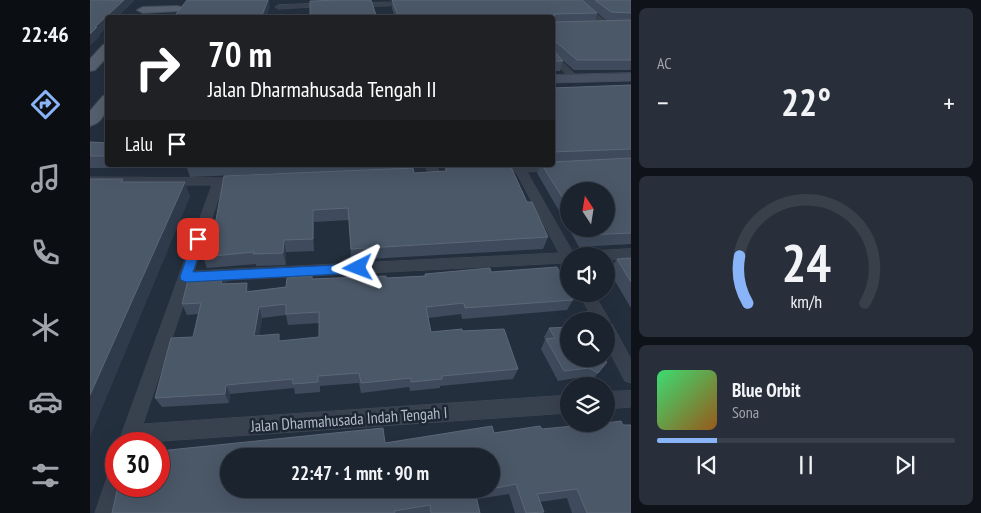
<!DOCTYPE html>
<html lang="id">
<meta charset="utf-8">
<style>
body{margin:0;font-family:"PT Sans Narrow",sans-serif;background:#282f3a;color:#f1f3f6;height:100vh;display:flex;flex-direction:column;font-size:19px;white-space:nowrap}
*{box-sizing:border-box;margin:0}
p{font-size:16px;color:#a0a4aa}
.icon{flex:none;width:28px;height:28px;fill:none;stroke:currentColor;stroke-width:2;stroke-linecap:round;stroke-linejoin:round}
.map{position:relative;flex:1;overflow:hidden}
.panel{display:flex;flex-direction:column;gap:8px;padding:8px;background:#0f1319;width:350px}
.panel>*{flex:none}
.guide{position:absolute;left:15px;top:15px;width:450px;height:152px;border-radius:5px;box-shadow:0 5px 20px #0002,0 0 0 1px #39404a;background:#202124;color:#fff;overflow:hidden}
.needle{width:32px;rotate:348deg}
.controls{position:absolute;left:470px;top:182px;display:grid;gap:10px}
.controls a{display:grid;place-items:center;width:55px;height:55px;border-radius:50%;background:#1b232e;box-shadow:0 5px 20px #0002,0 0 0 1px #39404a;font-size:25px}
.speed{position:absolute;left:15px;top:432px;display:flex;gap:10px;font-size:25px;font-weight:700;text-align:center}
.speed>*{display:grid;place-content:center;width:65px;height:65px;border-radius:50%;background:#1b232e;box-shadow:0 5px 20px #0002,0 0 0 1px #39404a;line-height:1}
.speed .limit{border:8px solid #d22;background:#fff;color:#111}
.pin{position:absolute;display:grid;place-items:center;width:42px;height:42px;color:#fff;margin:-21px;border-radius:10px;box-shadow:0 2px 8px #0006}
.me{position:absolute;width:55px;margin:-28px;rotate:267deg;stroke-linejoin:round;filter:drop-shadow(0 0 4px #0008)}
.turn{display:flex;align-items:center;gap:18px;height:105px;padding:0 20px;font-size:22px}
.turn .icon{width:65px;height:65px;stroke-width:2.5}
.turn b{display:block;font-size:35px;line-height:42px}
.then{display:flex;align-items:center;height:48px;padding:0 20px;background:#0003;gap:10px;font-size:19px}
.big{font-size:38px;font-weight:800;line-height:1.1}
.panel .widget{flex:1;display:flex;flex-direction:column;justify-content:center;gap:8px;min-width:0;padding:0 18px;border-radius:8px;background:#282f3a}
.panel .dial{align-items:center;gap:0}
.dial svg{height:130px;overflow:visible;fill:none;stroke:#39404a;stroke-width:7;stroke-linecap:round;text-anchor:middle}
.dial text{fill:#f1f3f6;stroke:none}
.song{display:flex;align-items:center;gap:15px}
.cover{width:60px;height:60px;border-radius:8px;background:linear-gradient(135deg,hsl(140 70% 55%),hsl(30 70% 35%))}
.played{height:5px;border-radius:2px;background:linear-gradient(90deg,#8ab4f8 20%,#39404a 20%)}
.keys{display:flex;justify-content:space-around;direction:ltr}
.heat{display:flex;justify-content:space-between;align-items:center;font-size:28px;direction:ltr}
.trip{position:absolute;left:130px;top:448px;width:280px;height:50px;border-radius:25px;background:#1b232e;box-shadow:0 5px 20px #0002,0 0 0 1px #39404a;font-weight:800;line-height:50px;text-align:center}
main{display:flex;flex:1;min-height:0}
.tabs{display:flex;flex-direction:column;width:90px;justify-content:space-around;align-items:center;background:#0b0e12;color:#a0a4aa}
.tabs .icon{width:35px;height:35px}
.tabs .selected{color:#8ab4f8}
.tabs b{font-size:22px;color:#f1f3f6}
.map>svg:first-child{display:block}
</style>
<main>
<nav class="tabs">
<b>22:46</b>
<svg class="icon selected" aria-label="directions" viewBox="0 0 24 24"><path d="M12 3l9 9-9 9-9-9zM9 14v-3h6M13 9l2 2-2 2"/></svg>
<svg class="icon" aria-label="music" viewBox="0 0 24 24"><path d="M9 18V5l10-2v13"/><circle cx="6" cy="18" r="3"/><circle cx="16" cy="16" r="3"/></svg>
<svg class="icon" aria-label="phone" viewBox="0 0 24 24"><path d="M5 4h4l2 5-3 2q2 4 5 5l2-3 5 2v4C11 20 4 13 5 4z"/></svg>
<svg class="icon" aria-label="climate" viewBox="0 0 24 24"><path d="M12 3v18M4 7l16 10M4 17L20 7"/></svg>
<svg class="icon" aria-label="car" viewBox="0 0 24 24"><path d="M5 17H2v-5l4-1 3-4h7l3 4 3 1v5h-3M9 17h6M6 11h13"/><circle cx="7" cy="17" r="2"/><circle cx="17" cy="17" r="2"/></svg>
<svg class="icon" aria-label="filters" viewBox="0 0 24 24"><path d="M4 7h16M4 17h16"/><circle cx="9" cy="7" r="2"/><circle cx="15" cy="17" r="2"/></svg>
</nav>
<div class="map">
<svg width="541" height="513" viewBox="0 0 541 513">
<rect width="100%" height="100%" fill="#242f3e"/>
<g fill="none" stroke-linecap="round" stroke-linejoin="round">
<defs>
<path id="minor" d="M482 0H489L519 24V28H513Z
M320 2 322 3V5L264 7 261 5 264 3Z
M237 3 239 4V6L188 9 185 7 188 5Z
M462 52 487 76V80H481L462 59Z
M462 164 472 165 474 167 468 170 437 172 485 256H479V265L474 263 101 282 53 424 479 395V413L28 444 122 185H0V177L155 178 157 181 155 184 133 185 104 271 469 253 426 172 404 173 398 170 404 167Z
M335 165H347L349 172 343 175 339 174Z
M541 249V259L516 260V256H496L498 252 503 251Z
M490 294H504L520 321 519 323 522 324 541 359V383L535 381 516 345V321H504Z
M541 391V407L516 409V392Z
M26 469V486H34L27 513H5L19 472Z"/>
<path id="secondary" d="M541 73V81L462 83V75Z"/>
<path id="primary" d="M87 6 91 7 92 9 91 11 53 13 47 10 53 7Z
M18 44V56L5 70 0 71V59L13 45Z
M18 95C18 107 15 122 0 126V111L13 96Z"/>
</defs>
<use href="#minor" stroke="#414a57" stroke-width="1"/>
<use href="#secondary" stroke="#414a57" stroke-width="1"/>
<use href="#primary" stroke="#414a57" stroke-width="2"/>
<use href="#minor" fill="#38414e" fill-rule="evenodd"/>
<use href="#secondary" fill="#465061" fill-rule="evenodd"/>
<use href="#primary" fill="#56606e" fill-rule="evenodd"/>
</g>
<path fill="#3f4b5c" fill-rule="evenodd" d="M298 0H492L507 13 505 21H517L492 0H541V70H484L471 59 473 61 470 71H462V18H305L302 8V0Z
M541 85V244L489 247 479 229H516L479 191V228L447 173 450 165H462V88Z
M0 142 18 143V165H319V168L324 173 355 171V167H350L349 165H420L437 202 458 237 453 249 261 260 259 220 224 222V251L196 252V265L166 266V264L117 268 113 257 125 225 195 173 100 177 97 168H0Z
M541 258V308L519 271 527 259Z
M133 271 137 282 136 284 159 291 196 287 223 279 296 278 334 276 335 274 401 272 483 300 477 310 372 319 371 314 338 318 341 332 372 331 428 369 423 379 350 386V388L320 391 319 387 271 393 269 383 230 386V392L205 394 204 388 140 394 139 403 72 407 65 398 103 337 108 314 97 315 92 304 107 279ZM196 315 198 325 229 323V337L191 341 169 335 172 318Z
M459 328 479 359 517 362 501 382 492 377 468 381 451 349 455 340 454 337Z
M452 429 541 513H482L477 498 450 502 454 512 453 513H425L419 494 387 499 390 513H22L295 443Z"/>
<path fill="#2f3b4b" d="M34 0H45L27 18H18V26L10 34V36L0 46V34L5 27Z
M174 0H179L180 7 176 18H171Z
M95 182 100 197 0 437V395Z
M223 210 224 222V251L223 239Z
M194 240 196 252V265L193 253Z
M133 271 137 282 135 295 131 284Z
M157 283 160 294 156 292Z
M169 307 172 318 168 346 164 336Z
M136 385 140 394 139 403 135 394Z"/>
<path fill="#4b5868" stroke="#5c6777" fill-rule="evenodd" d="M0 0H34L5 27H7L0 34Z
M97 0H178L171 18H83Z
M252 0H281L287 18H220V1Z
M302 0H492L507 13 465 14 463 20 465 22 541 20V60H487L465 41 463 43 464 51 473 61H462V18H309Z
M505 0H541V13L521 12Z
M541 85V149L462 152V88Z
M0 142 18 143V156H0Z
M541 158V233L495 235 491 229H516V191H479V208L452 165H462V162Z
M387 165H420L437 202H442L458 237 261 249 258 208 223 210V239L194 240 193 253 163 254 164 252 113 257 121 225H125L134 176 323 168 324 173 357 171 355 166Z
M0 179H33L31 182H95L0 395Z
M541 258V282L527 259Z
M467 267 479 290V294H480L483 300 375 308 374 303 336 307 341 332 372 329V331L414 329 428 369 352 376V379L321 382V378L271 383 269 373 228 376V382L203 384V379L136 385 135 394 65 398 81 338 103 337 111 303 92 304 98 280 107 279 109 272 133 271 131 284 157 283 156 292 196 287 197 278 222 276V279L296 276V278L336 276 335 274 400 268 401 272ZM196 304V314L229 312V337L189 341V334L164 336 169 307Z
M479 327V359H512L517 362 508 373 499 368 474 371 456 339 465 338 459 328Z
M531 421 533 425H541V513H497L487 489 447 494 454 512 436 513 426 484 401 489V456H139V489H400L385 492 390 513H341L340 505 304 511 305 513H22L28 486H69V451L293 428 295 443 402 426 404 433 450 426 452 429 504 424H516V423Z"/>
<path fill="#1a73e8" stroke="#114b97" d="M108 235 114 239 103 272 268 264 273 268 268 273 96 282 91 280 90 277 103 239Z"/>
<g text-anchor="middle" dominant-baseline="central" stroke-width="5" stroke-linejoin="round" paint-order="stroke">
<g font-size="16" fill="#b4bcc9" stroke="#1d2633">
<text transform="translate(259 419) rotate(-4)">Jalan Dharmahusada Indah Tengah I</text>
</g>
</g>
</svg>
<div class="controls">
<a><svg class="needle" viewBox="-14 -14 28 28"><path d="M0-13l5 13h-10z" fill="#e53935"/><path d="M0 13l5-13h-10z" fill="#a0a4aa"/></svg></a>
<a><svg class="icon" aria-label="sound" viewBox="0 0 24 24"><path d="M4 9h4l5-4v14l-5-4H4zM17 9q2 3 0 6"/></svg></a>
<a><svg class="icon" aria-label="search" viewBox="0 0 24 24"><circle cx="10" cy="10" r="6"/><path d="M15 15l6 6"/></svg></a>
<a><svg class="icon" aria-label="layers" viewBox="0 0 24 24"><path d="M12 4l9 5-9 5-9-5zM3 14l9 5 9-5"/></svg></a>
</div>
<div class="speed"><div class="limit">30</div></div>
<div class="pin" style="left:108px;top:239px;background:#d93025"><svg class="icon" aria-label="arrive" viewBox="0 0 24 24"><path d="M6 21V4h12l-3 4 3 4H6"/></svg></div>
<svg class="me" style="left:268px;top:268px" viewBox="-20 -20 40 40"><path d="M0-17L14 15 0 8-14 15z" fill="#1a73e8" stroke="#fff" stroke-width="4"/></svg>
<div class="trip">22:47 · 1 mnt · 90 m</div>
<div class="guide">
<div class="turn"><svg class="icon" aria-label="right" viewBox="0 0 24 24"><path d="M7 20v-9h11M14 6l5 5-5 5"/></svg><div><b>70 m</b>Jalan Dharmahusada Tengah II</div></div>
<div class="then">Lalu<svg class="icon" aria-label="arrive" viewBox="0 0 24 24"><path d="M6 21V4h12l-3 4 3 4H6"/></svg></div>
</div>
</div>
<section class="panel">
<div class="widget"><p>AC</p>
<div class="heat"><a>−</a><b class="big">22°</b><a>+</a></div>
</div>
<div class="widget dial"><svg viewBox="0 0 100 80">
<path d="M14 69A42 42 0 1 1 86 69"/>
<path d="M14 69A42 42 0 0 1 9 40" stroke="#8ab4f8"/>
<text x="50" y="56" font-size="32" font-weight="700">24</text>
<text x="50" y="72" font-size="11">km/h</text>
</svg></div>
<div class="widget">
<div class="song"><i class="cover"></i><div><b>Blue Orbit</b><p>Sona</p></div></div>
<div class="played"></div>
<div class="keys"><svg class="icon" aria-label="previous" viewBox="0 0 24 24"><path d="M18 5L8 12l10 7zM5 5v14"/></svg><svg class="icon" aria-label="pause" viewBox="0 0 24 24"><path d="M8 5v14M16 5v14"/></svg><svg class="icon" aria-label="next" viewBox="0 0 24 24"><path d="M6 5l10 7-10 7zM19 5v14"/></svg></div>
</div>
</section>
</main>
